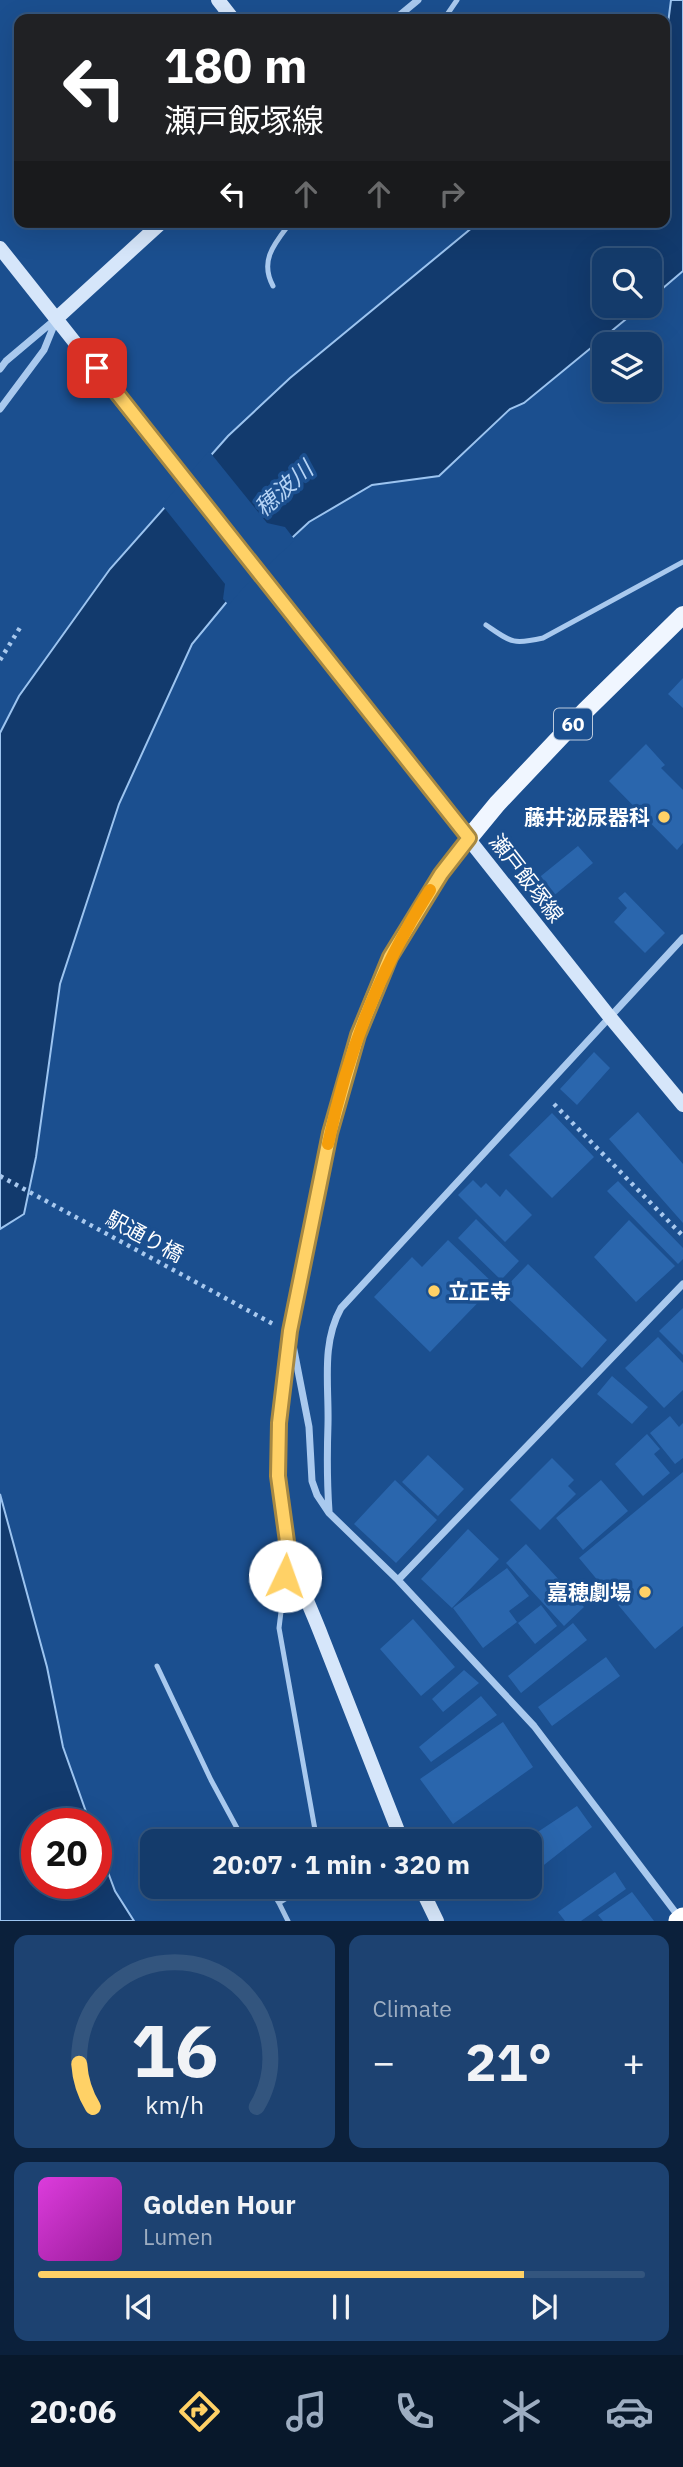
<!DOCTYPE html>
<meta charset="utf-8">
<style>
body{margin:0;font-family:"IBM Plex Sans","Noto Sans JP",sans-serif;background:#1d4271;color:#f1f3f6;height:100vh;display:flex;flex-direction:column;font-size:26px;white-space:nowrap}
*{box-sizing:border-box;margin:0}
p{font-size:23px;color:#9dadc1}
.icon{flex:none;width:38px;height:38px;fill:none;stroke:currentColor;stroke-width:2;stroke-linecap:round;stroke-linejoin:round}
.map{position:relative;height:1921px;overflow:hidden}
.panel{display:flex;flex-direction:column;gap:14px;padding:14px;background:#0b203b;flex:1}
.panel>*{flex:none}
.top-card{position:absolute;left:14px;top:14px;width:656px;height:214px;border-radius:14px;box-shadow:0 7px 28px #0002,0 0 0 2px #33557e;background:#202124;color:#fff;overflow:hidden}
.fabs{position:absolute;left:592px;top:248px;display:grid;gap:14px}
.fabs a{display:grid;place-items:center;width:70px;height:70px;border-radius:14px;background:#143b6b;box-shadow:0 7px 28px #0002,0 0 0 2px #33557e;font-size:35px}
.speed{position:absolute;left:21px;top:1808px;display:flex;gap:14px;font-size:35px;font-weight:700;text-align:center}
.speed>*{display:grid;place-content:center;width:91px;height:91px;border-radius:50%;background:#143b6b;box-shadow:0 7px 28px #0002,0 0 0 2px #33557e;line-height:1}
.speed .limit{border:10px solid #d22;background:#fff;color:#111}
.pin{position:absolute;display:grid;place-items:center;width:60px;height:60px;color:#fff;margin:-30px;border-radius:14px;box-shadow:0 4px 10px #0006}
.me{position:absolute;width:77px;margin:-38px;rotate:3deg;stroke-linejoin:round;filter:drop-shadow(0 0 5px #0008)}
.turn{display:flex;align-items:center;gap:24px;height:147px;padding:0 35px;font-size:32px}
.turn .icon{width:91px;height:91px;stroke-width:2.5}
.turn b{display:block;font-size:49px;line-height:60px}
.lanes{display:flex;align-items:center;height:66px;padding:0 35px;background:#0003;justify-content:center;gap:35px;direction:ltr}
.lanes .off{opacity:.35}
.big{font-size:52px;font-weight:800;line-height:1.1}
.panel .tile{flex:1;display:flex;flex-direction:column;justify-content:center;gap:10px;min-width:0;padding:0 24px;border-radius:14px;background:#1d4271}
.panel .dial{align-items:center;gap:0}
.dial svg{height:182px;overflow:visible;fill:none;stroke:#33557e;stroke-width:7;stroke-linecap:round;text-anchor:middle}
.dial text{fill:#f1f3f6;stroke:none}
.song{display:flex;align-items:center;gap:21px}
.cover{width:84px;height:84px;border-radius:10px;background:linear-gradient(135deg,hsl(300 70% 55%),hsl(300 70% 35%))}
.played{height:7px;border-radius:4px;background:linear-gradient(90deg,#ffd166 80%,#33557e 80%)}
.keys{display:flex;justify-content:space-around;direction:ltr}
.heat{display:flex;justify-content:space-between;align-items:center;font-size:38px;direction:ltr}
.panel .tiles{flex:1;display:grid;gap:14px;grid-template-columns:1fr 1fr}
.tile:last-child{grid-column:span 2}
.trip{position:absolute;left:140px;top:1829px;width:402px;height:70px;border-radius:14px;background:#143b6b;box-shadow:0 7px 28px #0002,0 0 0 2px #33557e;font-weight:800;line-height:70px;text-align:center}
.dock{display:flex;height:112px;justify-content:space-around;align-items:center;background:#08182b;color:#9dadc1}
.dock .icon{width:49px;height:49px}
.dock .current{color:#ffd166}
.dock b{font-size:32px;color:#f1f3f6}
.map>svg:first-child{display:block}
</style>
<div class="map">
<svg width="683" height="1921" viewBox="0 0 683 1921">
<rect width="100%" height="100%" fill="#1b4f8f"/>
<path fill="#123a6d" stroke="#9cc4f0" stroke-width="2" d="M671 0H683V271L649 300V261H604V306H642L524 403 510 409 439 476 372 485 309 522 239 587 192 644 119 804 60 984 36 1157 24 1214 0 1229V733L19 696 110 569 228 436 290 378 479 222H665V47Z
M0 1494 47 1667 63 1747 90 1823 37 1824V1883H96V1840L115 1891 134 1921H0Z"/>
<path fill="#1b4f8f" d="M209 451 267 523 285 527 295 540 242 589 229 605 223 599 225 584 162 505Z"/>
<path fill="#2a66ad" d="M683 678V708L668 694Z
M646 744 665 765 661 768 683 790V843L677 850 609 781Z
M578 846 593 863 551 898 536 880Z
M625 892 665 933 645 953 614 922 627 908 618 898Z
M594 1052 610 1068 577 1105 560 1089Z
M638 1112 683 1164V1223L609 1139Z
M552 1113 594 1157 552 1198 509 1155Z
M473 1180 481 1188 486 1183 500 1197 506 1189 532 1215 505 1242 458 1195Z
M618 1181 683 1248V1259L678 1264 607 1191Z
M476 1219 519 1261 501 1280 458 1238Z
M629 1220 675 1266 636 1302 594 1257Z
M448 1240 495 1285 430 1352 374 1297 412 1257 422 1267Z
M528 1264 607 1340 582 1368 501 1292Z
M683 1308V1355L659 1331Z
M658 1337 683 1363V1390L664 1408 625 1368Z
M612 1376 648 1407 632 1424 597 1394Z
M670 1416 679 1427 683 1423V1458L675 1464 650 1433Z
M647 1434 660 1449 654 1454 670 1473 643 1496 615 1464Z
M428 1455 464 1489 438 1516 402 1482Z
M552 1458 574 1480 568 1486 576 1494 540 1530 510 1500Z
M683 1472V1626L655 1649 579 1558Z
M395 1480 437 1520 396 1563 354 1524Z
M601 1480 628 1511 583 1550 556 1518Z
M468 1529 499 1559 452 1608 421 1579Z
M526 1544 584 1607 564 1626 506 1563Z
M507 1568 529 1596 509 1611 517 1622 483 1648 453 1608Z
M541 1605 557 1626 535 1644 518 1623Z
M413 1619 455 1667 421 1696 380 1649Z
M573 1623 587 1640 521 1693 508 1676Z
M606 1657 620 1676 552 1726 538 1707Z
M464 1670 479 1683 443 1712 432 1699Z
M481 1696 497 1715 431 1762 419 1747Z
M503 1722 533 1767 453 1824 420 1779Z
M577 1806 592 1827 530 1876V1841H524Z
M615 1872 626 1889 581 1921H565L558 1912Z
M632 1892 654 1921H603L598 1915Z"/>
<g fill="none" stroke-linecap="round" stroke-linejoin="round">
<path stroke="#a9c9ee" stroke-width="4.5" stroke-dasharray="3.5 5" stroke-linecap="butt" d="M0 660 21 626
M554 1104 683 1236
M0 1176 273 1324"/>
<path stroke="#a9c9ee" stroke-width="5" d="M444 19 457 0
M273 286C259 260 275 243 291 222
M486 625C511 642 512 645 543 638L683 562
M287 1563 279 1628 317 1841
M157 1666 211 1780 244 1841
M269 1886 279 1903 306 1886
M279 1903 288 1921"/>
<path stroke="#a9c9ee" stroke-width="7" d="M395 19 418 0
M0 369 6 361 57 318
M0 409 44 350 57 318
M293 1345 309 1427 312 1481 317 1495 329 1513 398 1580 534 1726 679 1917
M329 1511C327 1482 327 1453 328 1424 329 1385 321 1344 341 1308L683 938
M398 1580 683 1284"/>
<path stroke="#d6e6fa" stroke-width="14" d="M218 0 233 19
M0 248 609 1016 683 1105
M57 318 162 222
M402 1841C375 1773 348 1705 322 1637 312 1610 294 1574 288 1547 267 1444 288 1341 308 1240 324 1158 341 1074 372 997 396 939 431 887 469 838
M420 1886 437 1921"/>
<path stroke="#f0f6ff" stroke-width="18" d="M469 838 497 804 585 711 683 615"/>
<path stroke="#fff" stroke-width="21" d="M679 1921 683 1918"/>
</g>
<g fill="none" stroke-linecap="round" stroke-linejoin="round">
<defs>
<path id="route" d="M97 368 469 838 441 874 390 957 358 1035 330 1133 290 1331 279 1423 278 1476 288 1549 285 1576"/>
</defs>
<use href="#route" stroke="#a68842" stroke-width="18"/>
<use href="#route" stroke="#ffd166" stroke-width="12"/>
<path stroke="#f59e0b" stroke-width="12" d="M328 1144C347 1053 380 968 430 890"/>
</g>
<g fill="#ffd166" stroke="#1b4f8f" stroke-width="2.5">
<circle cx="664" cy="817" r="7"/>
<circle cx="434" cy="1291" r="7"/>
<circle cx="645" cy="1592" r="7"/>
</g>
<g text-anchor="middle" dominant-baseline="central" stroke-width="7" stroke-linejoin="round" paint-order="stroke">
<rect fill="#1b4f8f" stroke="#bbcadd" stroke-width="2" x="554" y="708.5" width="38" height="31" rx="5"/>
<g font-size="19" font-weight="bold" fill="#fff">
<text x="573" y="724">60</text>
</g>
<g font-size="21" font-weight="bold" fill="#fff" stroke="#1b4f8f" text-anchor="end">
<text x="650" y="817">藤井泌尿器科</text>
<text x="448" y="1291" text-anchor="start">立正寺</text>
<text x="631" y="1592">嘉穂劇場</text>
</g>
<g font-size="21" fill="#fff" stroke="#1b4f8f">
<text transform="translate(527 878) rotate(52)">瀬戸飯塚線</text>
<text transform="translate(145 1236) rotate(28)">駅通り橋</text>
</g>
<g font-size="23" font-style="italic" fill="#b5d3f5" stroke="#1b4f8f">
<text transform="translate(283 488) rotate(-42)">穂波川</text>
</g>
</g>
</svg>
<div class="fabs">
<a><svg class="icon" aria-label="search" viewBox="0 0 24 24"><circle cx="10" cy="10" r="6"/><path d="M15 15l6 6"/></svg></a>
<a><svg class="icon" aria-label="layers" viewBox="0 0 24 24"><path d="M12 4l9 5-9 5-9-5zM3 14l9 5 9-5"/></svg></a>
</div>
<div class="speed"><div class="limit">20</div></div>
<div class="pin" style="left:97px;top:368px;background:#d93025"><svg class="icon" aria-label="arrive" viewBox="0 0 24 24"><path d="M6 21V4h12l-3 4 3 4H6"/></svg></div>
<svg class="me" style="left:285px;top:1576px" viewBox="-20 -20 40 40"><circle r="19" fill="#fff"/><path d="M0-13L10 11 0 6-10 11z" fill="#ffd166"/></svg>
<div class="trip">20:07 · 1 min · 320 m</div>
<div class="top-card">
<div class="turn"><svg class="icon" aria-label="left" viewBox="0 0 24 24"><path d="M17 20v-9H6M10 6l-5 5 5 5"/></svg><div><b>180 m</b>瀬戸飯塚線</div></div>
<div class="lanes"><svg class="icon" aria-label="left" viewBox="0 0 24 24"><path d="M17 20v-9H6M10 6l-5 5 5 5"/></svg><svg class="icon off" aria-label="ahead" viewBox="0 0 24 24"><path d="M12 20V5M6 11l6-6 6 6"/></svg><svg class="icon off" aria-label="ahead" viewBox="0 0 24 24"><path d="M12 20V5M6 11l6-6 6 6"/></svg><svg class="icon off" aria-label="right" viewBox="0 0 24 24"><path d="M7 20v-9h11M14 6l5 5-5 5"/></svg></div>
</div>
</div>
<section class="panel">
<div class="tiles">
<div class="tile dial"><svg viewBox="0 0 100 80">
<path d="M14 69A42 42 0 1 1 86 69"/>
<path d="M14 69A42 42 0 0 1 8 50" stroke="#ffd166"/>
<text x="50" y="56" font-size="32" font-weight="700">16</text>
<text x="50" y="72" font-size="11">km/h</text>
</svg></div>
<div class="tile"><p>Climate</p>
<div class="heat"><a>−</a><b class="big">21°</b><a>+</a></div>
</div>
<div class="tile">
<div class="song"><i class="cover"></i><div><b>Golden Hour</b><p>Lumen</p></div></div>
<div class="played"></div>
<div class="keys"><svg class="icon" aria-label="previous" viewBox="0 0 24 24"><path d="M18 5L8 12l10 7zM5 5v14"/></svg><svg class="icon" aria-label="pause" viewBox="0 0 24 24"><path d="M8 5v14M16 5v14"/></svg><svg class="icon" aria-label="next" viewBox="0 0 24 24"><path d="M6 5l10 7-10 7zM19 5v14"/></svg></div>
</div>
</div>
</section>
<nav class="dock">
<b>20:06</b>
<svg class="icon current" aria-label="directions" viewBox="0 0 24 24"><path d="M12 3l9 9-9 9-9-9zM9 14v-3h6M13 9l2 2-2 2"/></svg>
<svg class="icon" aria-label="music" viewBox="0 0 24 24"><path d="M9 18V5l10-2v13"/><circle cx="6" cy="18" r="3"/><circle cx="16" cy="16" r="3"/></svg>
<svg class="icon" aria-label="phone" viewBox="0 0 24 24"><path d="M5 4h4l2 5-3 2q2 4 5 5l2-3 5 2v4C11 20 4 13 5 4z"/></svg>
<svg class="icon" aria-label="climate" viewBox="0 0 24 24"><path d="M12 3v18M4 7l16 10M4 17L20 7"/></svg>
<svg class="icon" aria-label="car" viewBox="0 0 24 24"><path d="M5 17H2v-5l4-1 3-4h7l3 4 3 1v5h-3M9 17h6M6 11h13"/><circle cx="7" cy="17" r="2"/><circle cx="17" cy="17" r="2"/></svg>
</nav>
